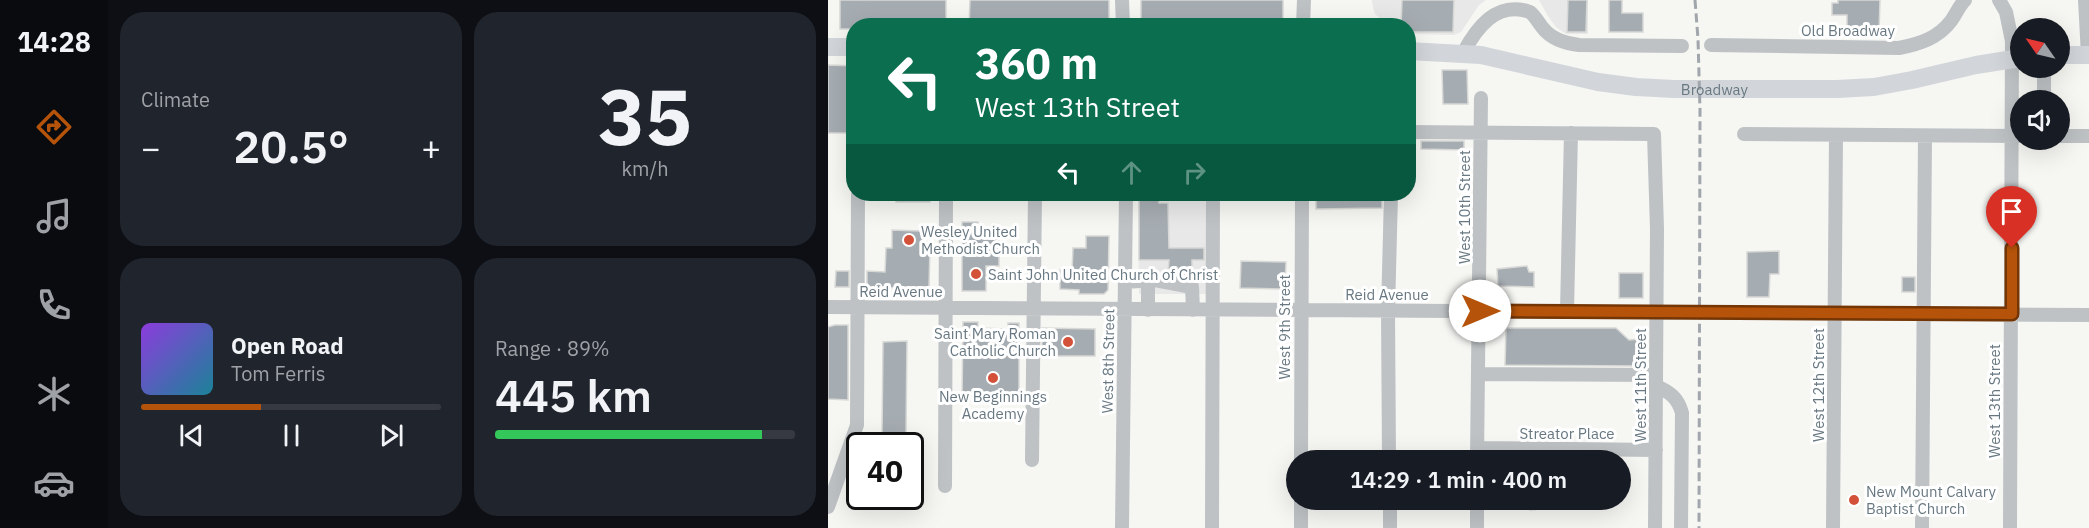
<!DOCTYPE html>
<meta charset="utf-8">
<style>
body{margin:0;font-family:"IBM Plex Sans",sans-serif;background:#20242c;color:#f1f3f6;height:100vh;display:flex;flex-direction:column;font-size:22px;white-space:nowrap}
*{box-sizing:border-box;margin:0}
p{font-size:20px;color:#9ea1a6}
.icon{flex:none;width:33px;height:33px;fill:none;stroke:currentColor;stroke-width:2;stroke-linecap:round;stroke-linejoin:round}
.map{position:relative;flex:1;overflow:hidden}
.panel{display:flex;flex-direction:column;gap:12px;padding:12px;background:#0d0f14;width:720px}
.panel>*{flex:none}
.guide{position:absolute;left:18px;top:18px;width:570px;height:183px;border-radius:24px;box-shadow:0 6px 24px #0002;background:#0b6e4f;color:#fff;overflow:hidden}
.needle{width:39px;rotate:304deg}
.buttons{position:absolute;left:1182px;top:18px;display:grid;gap:12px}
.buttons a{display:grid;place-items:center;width:60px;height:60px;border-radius:50%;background:#171b24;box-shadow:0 6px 24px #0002;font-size:30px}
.speed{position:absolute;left:18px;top:432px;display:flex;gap:12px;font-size:30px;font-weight:700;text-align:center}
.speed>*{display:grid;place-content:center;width:78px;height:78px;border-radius:50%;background:#171b24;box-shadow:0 6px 24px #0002;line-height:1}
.speed .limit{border:3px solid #111;border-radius:9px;background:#fff;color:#111}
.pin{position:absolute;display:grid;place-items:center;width:51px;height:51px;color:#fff;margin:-62px -26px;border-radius:50% 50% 50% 0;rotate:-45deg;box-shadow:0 0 6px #0007}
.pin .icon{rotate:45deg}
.me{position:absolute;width:66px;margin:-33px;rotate:90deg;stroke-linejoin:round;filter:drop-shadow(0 0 4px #0008)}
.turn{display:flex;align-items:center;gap:21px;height:126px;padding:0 30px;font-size:27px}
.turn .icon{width:78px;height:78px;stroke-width:2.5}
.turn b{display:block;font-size:42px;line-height:51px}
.lanes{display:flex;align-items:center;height:57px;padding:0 30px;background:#0003;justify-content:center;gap:30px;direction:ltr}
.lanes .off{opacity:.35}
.big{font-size:45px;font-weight:600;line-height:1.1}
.panel .widget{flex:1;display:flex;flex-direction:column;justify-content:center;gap:9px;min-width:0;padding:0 21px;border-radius:24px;background:#20242c}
.panel .dial{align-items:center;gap:0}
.dial b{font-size:78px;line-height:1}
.song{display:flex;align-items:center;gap:18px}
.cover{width:72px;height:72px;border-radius:9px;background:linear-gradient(135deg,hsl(270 70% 55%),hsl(190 70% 35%))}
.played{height:6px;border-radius:3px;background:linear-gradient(90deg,#b45309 40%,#363941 40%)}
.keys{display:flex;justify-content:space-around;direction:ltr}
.heat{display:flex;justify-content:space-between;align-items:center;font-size:33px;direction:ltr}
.charge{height:9px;border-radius:4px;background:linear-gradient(90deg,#34c759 89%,#363941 0)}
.panel .tiles{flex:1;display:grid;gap:12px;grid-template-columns:repeat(2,1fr)}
.trip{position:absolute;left:458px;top:450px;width:345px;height:60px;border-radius:30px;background:#171b24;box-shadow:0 6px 24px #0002;font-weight:600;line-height:60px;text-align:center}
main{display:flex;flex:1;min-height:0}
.menu{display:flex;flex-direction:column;width:108px;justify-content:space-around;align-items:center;background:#090b0e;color:#9ea1a6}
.menu .icon{width:42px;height:42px}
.menu .current{color:#b45309}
.menu b{font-size:27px;color:#f1f3f6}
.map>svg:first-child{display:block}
</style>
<main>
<nav class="menu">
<b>14:28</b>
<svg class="icon current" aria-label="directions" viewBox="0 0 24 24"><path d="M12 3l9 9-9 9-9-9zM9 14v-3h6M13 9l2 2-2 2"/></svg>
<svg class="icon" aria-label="music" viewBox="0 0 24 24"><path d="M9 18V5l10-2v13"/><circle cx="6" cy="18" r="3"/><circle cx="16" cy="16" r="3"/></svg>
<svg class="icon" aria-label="phone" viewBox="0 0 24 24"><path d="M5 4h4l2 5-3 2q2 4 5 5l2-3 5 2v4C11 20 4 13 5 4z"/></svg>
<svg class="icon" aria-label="climate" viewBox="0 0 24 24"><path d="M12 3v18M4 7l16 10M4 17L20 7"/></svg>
<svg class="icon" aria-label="car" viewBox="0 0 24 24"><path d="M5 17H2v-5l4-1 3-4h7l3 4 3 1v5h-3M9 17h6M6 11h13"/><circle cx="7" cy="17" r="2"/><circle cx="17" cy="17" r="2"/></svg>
</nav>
<section class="panel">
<div class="tiles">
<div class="widget"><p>Climate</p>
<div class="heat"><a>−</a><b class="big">20.5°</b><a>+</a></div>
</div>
<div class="widget dial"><b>35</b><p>km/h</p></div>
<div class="widget">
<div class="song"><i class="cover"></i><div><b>Open Road</b><p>Tom Ferris</p></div></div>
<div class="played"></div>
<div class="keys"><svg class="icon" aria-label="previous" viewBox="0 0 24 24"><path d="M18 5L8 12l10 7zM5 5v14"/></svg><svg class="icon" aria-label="pause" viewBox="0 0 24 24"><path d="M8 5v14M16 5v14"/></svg><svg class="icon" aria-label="next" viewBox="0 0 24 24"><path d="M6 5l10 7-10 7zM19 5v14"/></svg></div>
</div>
<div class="widget"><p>Range · 89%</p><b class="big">445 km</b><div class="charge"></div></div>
</div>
</section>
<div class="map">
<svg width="1261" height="528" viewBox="0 0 1261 528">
<rect width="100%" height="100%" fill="#f6f6f3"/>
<path fill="#e7e8e7" d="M544 0H658L651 5 633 32 626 35 581 34 580 26 554 25 553 19 547 14 545 7Z
M711 0H760V34H738L728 27 720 16Z
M310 194H381V294H311Z"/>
<path fill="#a6adb2" stroke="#d8d8d6" stroke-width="1.5" d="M12 0H118V26H26V29H12Z
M142 0H281V26H141Z
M313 0H455V26H313Z
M574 0H626L625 32H580V26H573Z
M740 0H759L758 32H739Z
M781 0H794V13H815V32H781Z
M1010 0H1052L1051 34H1019V15H1004V3H1010Z
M0 65 26 66V133H0Z
M614 70H639L640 104H615Z
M593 141H636V150L593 149Z
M68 194H102V202H68Z
M311 194H331V203H340L341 248H376V260H364V277L340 273 341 260H311Z
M488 194H554V208L488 209Z
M134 222H150V229H171V266H158V291H134Z
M64 230 93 231 96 248H102L101 287 39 288V271L57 272 58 248H64Z
M258 236H281L280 290 276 294H251V290L232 289V270L244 271 245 248H258Z
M951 251V274H942L941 297H919V252Z
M413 261 458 262 457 289 412 288Z
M699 266 701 272H706V287L670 286 669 269Z
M8 271H21V287H7Z
M791 273H815V298H791Z
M1074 277H1087V292H1074Z
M135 322H150V328L180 329V323H191V399L134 398Z
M7 325H20V400L0 399V327Z
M214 328 267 329V356H214Z
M678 328H788L801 340 812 339 813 366 677 365Z
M79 341 78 433H54L55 342Z
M699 500H723V508L702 510 699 508Z"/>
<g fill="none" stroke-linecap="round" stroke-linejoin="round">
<path stroke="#bec2c5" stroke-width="14" d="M294 0 295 26
M1171 0 1178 12 1184 41 1182 528
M1257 0 1260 55
M475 26 476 0
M883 45 1071 48C1092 44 1110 38 1123 21 1128 14 1131 6 1137 0
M635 53C648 29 668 0 702 12 707 16 710 22 714 27 723 39 736 43 751 45L854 46
M1216 68V100
M580 132 826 134 829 229 827 528
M916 134 1192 136
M1232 136H1261
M320 281V310
M297 282 327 280 364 287 365 310
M0 307 1261 315
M739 311 743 133
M651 374 828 375
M828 386C842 392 850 398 854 413L853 528
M650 448 828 450
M204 460 207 194
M473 460 474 194
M561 460 560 311 563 194
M649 460 653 98
M117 486 118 194
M562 500V528
M0 507 29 425 30 194
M294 528 298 194
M384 528 385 194
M473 528V500
M649 528V500
M1005 528 1008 135
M1094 528 1097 136"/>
<g stroke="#d2d6da" stroke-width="18">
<path d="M0 47H26"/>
<path id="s1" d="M580 51 653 55 770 82 808 87 846 89H1009L1046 87 1084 80 1148 65 1192 58"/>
<path d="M1232 55H1261"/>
</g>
<path stroke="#a0a6ab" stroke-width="3" stroke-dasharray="9 4.5" stroke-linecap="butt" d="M867 0 870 39 872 110 871 528"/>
</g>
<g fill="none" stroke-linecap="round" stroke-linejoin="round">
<defs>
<path id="route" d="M652 311 1184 314V248"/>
</defs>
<use href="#route" stroke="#753606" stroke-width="15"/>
<use href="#route" stroke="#b45309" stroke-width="10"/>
</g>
<g fill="#d25138" stroke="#fff" stroke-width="2">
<circle cx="81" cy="240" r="6"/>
<circle cx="148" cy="274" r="6"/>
<circle cx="240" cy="342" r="6"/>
<circle cx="165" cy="378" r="6"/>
<circle cx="1026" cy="500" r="6"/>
</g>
<g text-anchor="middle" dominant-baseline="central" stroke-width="6" stroke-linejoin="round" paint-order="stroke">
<g font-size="15" fill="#687882" stroke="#fff">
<text x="1020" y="30">Old Broadway</text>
<text stroke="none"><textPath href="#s1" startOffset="310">Broadway</textPath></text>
<text transform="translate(636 207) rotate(-90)">West 10th Street</text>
<text x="73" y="291">Reid Avenue</text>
<text x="559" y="294">Reid Avenue</text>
<text transform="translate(456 327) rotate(-90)">West 9th Street</text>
<text transform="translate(280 361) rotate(-89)">West 8th Street</text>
<text transform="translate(812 385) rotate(-90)">West 11th Street</text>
<text transform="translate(990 385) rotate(-90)">West 12th Street</text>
<text transform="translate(1166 401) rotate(-90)">West 13th Street</text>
<text x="739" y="433">Streator Place</text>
</g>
<g font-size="15" fill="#687882" stroke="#fff" text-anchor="start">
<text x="93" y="231">Wesley United<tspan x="93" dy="17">Methodist Church</tspan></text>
<text x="160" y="274">Saint John United Church of Christ</text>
<text x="228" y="333" text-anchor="end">Saint Mary Roman<tspan x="228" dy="17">Catholic Church</tspan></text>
<text x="165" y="396" text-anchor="middle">New Beginnings<tspan x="165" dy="17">Academy</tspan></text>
<text x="1038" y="491">New Mount Calvary<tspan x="1038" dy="17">Baptist Church</tspan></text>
</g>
</g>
</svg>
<div class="buttons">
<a><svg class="needle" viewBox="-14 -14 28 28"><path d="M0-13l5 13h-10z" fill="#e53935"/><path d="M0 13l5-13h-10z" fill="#9ea1a6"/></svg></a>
<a><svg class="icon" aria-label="sound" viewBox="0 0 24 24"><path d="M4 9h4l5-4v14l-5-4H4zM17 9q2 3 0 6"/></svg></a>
</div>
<div class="speed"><div class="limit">40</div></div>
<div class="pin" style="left:1184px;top:248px;background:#d93025"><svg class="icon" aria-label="arrive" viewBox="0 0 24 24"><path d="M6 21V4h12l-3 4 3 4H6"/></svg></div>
<svg class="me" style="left:652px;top:311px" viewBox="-20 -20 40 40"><circle r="19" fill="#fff"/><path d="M0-13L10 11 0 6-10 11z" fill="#b45309"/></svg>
<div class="trip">14:29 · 1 min · 400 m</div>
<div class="guide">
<div class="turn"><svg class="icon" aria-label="left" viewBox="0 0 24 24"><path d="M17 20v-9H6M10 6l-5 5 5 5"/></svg><div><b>360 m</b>West 13th Street</div></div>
<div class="lanes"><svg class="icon" aria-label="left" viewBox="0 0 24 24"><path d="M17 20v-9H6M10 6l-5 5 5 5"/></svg><svg class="icon off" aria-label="ahead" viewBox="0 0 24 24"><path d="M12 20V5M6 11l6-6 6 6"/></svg><svg class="icon off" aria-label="right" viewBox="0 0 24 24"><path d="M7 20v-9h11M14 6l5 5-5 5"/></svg></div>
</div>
</div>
</main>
